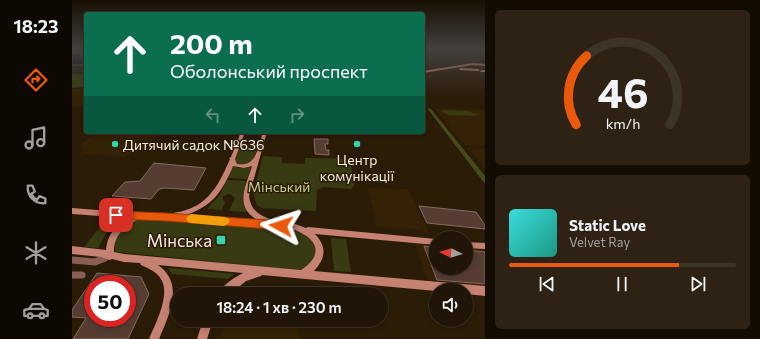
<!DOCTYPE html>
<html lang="uk">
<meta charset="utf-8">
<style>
body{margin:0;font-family:Commissioner,sans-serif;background:#2d2214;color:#f1f3f6;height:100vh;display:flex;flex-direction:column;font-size:15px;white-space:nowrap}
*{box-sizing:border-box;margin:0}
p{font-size:13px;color:#a29f9b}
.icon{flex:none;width:22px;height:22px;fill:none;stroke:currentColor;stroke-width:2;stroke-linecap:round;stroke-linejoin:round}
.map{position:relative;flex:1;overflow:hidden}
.details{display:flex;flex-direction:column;gap:10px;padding:10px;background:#120c03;width:275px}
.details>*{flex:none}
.hud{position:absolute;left:12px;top:12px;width:341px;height:122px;border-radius:4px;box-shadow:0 2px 6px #0003,0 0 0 1px #3d3428;background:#0b6e4f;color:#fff;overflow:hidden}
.needle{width:26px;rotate:275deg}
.fabs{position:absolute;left:357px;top:231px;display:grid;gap:8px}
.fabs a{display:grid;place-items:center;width:44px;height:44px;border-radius:50%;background:#201506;box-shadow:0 2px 6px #0003,0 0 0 1px #3d3428;font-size:20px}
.speed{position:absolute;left:12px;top:275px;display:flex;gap:8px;font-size:20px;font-weight:700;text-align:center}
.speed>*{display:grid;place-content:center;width:52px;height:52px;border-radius:50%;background:#201506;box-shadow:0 2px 6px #0003,0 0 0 1px #3d3428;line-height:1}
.speed .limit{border:6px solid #d22;background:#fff;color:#111}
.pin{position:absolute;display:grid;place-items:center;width:34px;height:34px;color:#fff;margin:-17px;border-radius:8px;box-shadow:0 2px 6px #0006}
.me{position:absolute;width:44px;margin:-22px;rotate:275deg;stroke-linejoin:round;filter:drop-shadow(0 0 3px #0008)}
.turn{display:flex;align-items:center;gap:14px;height:84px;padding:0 20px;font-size:18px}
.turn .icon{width:52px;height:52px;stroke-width:2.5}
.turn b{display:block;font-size:28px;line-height:34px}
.lanes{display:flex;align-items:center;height:38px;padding:0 20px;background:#0003;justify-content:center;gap:20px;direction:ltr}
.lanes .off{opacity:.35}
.details .tile{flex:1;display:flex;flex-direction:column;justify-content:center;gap:6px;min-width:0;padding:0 14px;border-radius:6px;background:#2d2214}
.details .dial{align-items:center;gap:0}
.dial svg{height:104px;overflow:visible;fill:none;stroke:#3d3428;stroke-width:7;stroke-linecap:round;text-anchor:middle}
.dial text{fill:#f1f3f6;stroke:none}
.song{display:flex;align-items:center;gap:12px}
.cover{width:48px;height:48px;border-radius:6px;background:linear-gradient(135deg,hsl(180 70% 55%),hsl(170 70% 35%))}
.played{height:4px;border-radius:2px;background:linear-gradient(90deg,#ea580c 75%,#3d3428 75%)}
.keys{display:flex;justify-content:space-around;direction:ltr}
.trip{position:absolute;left:98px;top:287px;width:218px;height:40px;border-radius:20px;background:#201506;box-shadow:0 2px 6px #0003,0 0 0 1px #3d3428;font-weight:600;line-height:40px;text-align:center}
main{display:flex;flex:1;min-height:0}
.menu{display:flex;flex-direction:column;width:72px;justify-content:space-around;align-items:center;background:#0d0802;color:#a29f9b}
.menu .icon{width:28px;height:28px}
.menu .on{color:#ea580c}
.menu b{font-size:18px;color:#f1f3f6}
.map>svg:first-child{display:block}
</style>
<main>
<nav class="menu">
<b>18:23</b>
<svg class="icon on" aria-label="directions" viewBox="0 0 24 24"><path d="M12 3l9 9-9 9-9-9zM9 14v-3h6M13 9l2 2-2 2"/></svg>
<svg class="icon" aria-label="music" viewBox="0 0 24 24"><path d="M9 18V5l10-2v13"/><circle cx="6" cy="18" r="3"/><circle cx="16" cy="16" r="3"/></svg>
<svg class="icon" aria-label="phone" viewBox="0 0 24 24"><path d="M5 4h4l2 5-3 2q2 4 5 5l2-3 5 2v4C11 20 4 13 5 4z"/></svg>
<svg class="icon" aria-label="climate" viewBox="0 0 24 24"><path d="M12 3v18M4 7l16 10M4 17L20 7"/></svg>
<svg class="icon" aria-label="car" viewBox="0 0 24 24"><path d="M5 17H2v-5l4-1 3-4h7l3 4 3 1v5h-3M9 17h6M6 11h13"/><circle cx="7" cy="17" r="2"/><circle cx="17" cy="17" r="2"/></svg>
</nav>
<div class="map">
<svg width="413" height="339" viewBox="0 0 413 339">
<rect width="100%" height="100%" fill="#2b1c08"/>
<path fill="#352206" d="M0 89H14V107L0 106Z
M362 108 413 110V146L393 145Z
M26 132H84L87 133 77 145 52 157 10 154 12 148 8 147 9 144Z
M396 148 413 149V169Z
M296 188 336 189 358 235 343 229 305 227Z
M342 241 364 243V268H394V246L413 247V289L357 284Z
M154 320H228L227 339H150Z"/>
<path fill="#383b12" d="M0 74 14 75V87L0 88Z
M375 110 396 111 406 115 402 116 376 115 369 111Z
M169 144 186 145 181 161 169 166 164 163 163 159Z
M191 156 210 157V163L233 164V158L278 159 282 185 279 189 251 187 245 190 244 211 190 208 185 205 181 194Z
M160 165 167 168 179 167 175 179 156 178Z
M155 180 175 181C171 193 168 200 175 212L157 211 163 198 158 194 151 196V200L153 202 150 210 135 209 148 195Z
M35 218 49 219 38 227 26 248 12 247Z
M71 218 229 231C241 237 244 246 244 258L230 269 226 270 44 252C36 235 57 221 71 218Z
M259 238 274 239 279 272 262 271Z
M96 268 163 274 156 279 100 274Z"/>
<path fill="#464a19" d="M355 108 359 109 413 176V184Z"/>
<path fill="#000a0a" stroke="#4a4e4a" d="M0 53H10L8 56 14 55V65H0Z"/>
<path fill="#563d32" stroke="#866a5e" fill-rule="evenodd" d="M242 139H256V144H253L254 150H257V155L243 154Z
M82 163 134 168 122 190 93 188 87 189 79 199 40 196 53 182 68 181Z
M347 206 404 212 413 225V229L355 223Z
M352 246 364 248V268H394V250L413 252V284L365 280Z
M25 273 69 277 77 294 56 339H1L14 318 0 317V310ZM21 284H55V318H21Z"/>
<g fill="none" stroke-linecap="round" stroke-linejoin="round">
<path stroke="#895e55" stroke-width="5.5" d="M31 259 37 256"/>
<path stroke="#895e55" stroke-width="7" d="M0 260 23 262 33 258
M0 275H10"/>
<path fill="#c58172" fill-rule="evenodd" d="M401 63 413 64V66L401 65 351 73V71Z
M389 68 406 69 408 70 406 71 388 70 387 69Z
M410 70H413V72H409L408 71Z
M169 132H173L163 159 165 164C185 168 186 146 191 132H195L177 196C179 212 189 216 203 221L204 223 223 224 234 228 236 227 364 239V245L243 234C255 247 254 258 242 271L413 286V296L394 294V290H364V291L190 275 189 276 174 281 158 294H146C150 285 163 277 171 273L86 265C113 284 97 315 87 339H77C83 324 99 295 89 279 85 272 76 268 69 265L68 263 52 262 40 259 38 260 29 257 0 254V246L34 250C35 236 43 225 56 218L0 214V208L101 216V213C106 212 112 211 117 209 139 201 149 180 158 159L157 158 159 157ZM161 166 172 168 180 166C173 189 161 208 189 222L110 216C139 208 150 193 161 166ZM68 219 223 230C246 239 252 255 229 270L52 254 42 252C41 236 54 224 68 219Z
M394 242 413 243V249L394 248Z
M131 320H141L135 339H125Z"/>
</g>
<linearGradient id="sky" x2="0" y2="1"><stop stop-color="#180f04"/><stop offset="0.51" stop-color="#44403d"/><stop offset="1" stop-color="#44403d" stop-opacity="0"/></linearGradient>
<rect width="413" height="96" fill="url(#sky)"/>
<path fill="#ea580c" stroke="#983908" d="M44 211 94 213 209 221 213 223 215 226 213 229 209 230 94 221 44 219 39 215Z"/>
<path fill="#f59e0b" d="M119 214 152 217 156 218 158 221 156 224 152 226 119 223 116 222 114 219 116 216Z"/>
<g fill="#34d4a8" stroke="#2b1c08" stroke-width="1.5">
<circle cx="43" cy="144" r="4"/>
<circle cx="285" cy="144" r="4"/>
<rect x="144" y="235" width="10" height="10" rx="2"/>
</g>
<g text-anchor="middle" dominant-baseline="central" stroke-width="3" stroke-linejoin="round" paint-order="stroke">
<g font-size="14" fill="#f6ece0" stroke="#2b1c08" text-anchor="start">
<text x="51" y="144">Дитячий садок №636</text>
<text x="285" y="159" text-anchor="middle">Центр<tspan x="285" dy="16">комунікації</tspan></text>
</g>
<g font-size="14" fill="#c7ce81" stroke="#2b1c08">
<text x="207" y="186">Мінський</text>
</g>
<g font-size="17" fill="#f6ece0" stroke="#2b1c08" text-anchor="end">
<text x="140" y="240">Мінська</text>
</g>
</g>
</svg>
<div class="fabs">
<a><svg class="needle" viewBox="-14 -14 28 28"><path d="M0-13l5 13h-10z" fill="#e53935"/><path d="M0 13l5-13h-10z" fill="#a29f9b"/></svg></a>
<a><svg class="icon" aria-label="sound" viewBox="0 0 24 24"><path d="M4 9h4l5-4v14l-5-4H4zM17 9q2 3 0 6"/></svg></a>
</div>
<div class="speed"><div class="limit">50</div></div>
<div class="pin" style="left:44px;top:215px;background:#d93025"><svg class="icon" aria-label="arrive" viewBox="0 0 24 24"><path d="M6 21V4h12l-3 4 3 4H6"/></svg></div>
<svg class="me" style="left:209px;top:226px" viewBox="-20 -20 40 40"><path d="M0-17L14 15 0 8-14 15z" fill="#ea580c" stroke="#fff" stroke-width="4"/></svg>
<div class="trip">18:24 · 1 хв · 230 m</div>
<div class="hud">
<div class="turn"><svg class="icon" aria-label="ahead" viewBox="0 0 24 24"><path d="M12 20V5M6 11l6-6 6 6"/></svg><div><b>200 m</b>Оболонський проспект</div></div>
<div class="lanes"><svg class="icon off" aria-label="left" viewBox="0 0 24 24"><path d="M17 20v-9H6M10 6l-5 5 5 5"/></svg><svg class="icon" aria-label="ahead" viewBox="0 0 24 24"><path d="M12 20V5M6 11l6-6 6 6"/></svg><svg class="icon off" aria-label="right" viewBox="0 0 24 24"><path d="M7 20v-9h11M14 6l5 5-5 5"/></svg></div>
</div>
</div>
<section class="details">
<div class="tile dial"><svg viewBox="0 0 100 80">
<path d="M14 69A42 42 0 1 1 86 69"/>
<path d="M14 69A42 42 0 0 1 22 16" stroke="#ea580c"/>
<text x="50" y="56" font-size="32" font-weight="700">46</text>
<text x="50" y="72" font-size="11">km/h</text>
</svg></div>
<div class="tile">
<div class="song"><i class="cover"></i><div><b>Static Love</b><p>Velvet Ray</p></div></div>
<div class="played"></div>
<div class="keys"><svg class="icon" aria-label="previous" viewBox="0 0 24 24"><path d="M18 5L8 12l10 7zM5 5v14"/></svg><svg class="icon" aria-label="pause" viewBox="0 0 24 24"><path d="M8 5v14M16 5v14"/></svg><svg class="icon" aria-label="next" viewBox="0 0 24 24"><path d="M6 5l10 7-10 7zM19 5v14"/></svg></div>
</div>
</section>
</main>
